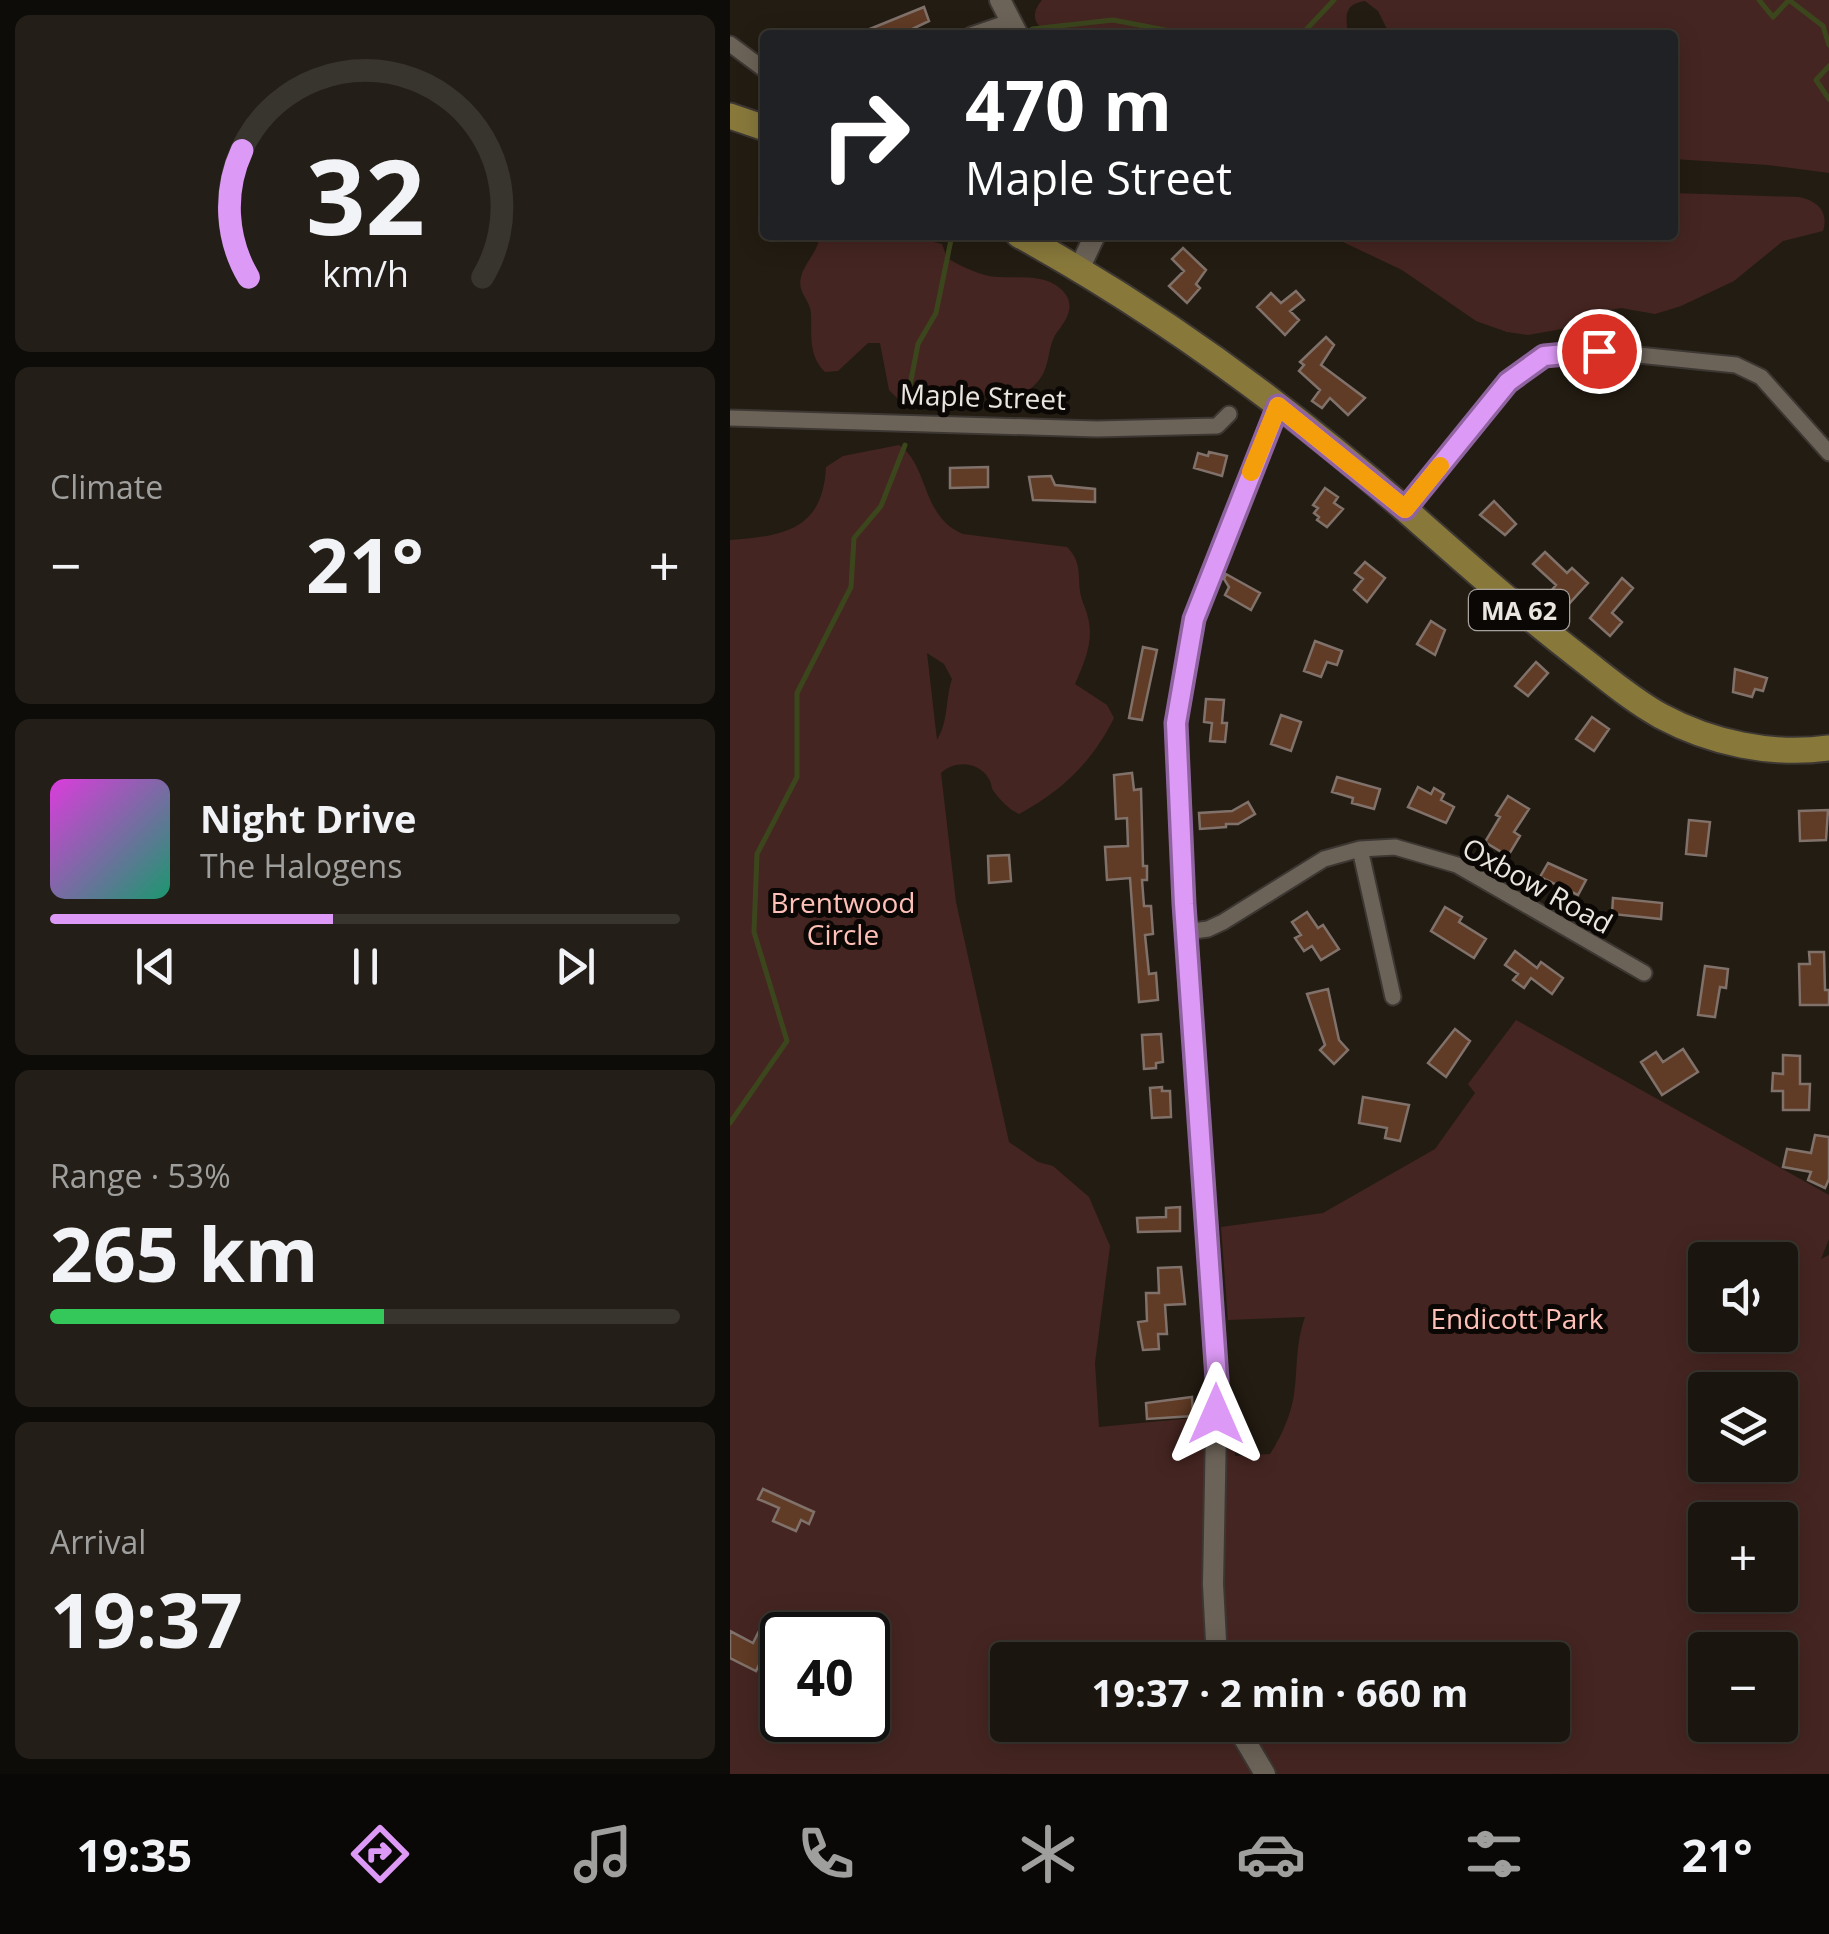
<!DOCTYPE html>
<meta charset="utf-8">
<style>
body{margin:0;font-family:"Open Sans",sans-serif;background:#231e17;color:#f1f3f6;height:100vh;display:flex;flex-direction:column;font-size:38px;white-space:nowrap}
*{box-sizing:border-box;margin:0}
p{font-size:32px;color:#9f9f9e}
.icon{flex:none;width:55px;height:55px;fill:none;stroke:currentColor;stroke-width:2;stroke-linecap:round;stroke-linejoin:round}
.map{position:relative;flex:1;overflow:hidden}
.details{display:flex;flex-direction:column;gap:15px;padding:15px;background:#0e0c08;width:730px}
.details>*{flex:none}
.top-card{position:absolute;left:30px;top:30px;width:918px;height:210px;border-radius:10px;box-shadow:0 5px 25px #0003,0 0 0 2px #38342e;background:#202124;color:#fff;overflow:hidden}
.tools{position:absolute;left:958px;top:1242px;display:grid;gap:20px}
.tools a{display:grid;place-items:center;width:110px;height:110px;border-radius:10px;background:#1a150e;box-shadow:0 5px 25px #0003,0 0 0 2px #38342e;font-size:50px}
.speed{position:absolute;left:30px;top:1612px;display:flex;gap:20px;font-size:50px;font-weight:700;text-align:center}
.speed>*{display:grid;place-content:center;width:130px;height:130px;border-radius:50%;background:#1a150e;box-shadow:0 5px 25px #0003,0 0 0 2px #38342e;line-height:1}
.speed .limit{border:5px solid #111;border-radius:15px;background:#fff;color:#111}
.pin{position:absolute;display:grid;place-items:center;width:85px;height:85px;color:#fff;margin:-42px;border:5px solid #fff;border-radius:50%;box-shadow:0 2px 10px #0007}
.me{position:absolute;width:110px;margin:-55px;rotate:0deg;stroke-linejoin:round;filter:drop-shadow(0 0 8px #0008)}
.turn{display:flex;align-items:center;gap:35px;height:210px;padding:0 40px;font-size:45px}
.turn .icon{width:130px;height:130px;stroke-width:2.5}
.turn b{display:block;font-size:70px;line-height:85px}
.big{font-size:75px;font-weight:700;line-height:1.1}
.details .widget{flex:1;display:flex;flex-direction:column;justify-content:center;gap:15px;min-width:0;padding:0 35px;border-radius:15px;background:#231e17}
.details .dial{align-items:center;gap:0}
.dial svg{height:260px;overflow:visible;fill:none;stroke:#38342e;stroke-width:7;stroke-linecap:round;text-anchor:middle}
.dial text{fill:#f1f3f6;stroke:none}
.song{display:flex;align-items:center;gap:30px}
.cover{width:120px;height:120px;border-radius:15px;background:linear-gradient(135deg,hsl(300 70% 55%),hsl(160 70% 35%))}
.played{height:10px;border-radius:5px;background:linear-gradient(90deg,#dc99f5 45%,#38342e 45%)}
.keys{display:flex;justify-content:space-around;direction:ltr}
.heat{display:flex;justify-content:space-between;align-items:center;font-size:55px;direction:ltr}
.charge{height:15px;border-radius:8px;background:linear-gradient(90deg,#34c759 53%,#38342e 0)}
.trip{position:absolute;left:260px;top:1642px;width:580px;height:100px;border-radius:10px;background:#1a150e;box-shadow:0 5px 25px #0003,0 0 0 2px #38342e;font-weight:700;line-height:100px;text-align:center}
.tab-bar{display:flex;height:160px;justify-content:space-around;align-items:center;background:#0a0806;color:#9f9f9e}
.tab-bar .icon{width:70px;height:70px}
.tab-bar .on{color:#dc99f5}
.tab-bar b{font-size:45px;color:#f1f3f6}
main{display:flex;flex:1;min-height:0}
.map>svg:first-child{display:block}
</style>
<main>
<section class="details">
<div class="widget dial"><svg viewBox="0 0 100 80">
<path d="M14 69A42 42 0 1 1 86 69"/>
<path d="M14 69A42 42 0 0 1 12 30" stroke="#dc99f5"/>
<text x="50" y="56" font-size="32" font-weight="700">32</text>
<text x="50" y="72" font-size="11">km/h</text>
</svg></div>
<div class="widget"><p>Climate</p>
<div class="heat"><a>−</a><b class="big">21°</b><a>+</a></div>
</div>
<div class="widget">
<div class="song"><i class="cover"></i><div><b>Night Drive</b><p>The Halogens</p></div></div>
<div class="played"></div>
<div class="keys"><svg class="icon" aria-label="previous" viewBox="0 0 24 24"><path d="M18 5L8 12l10 7zM5 5v14"/></svg><svg class="icon" aria-label="pause" viewBox="0 0 24 24"><path d="M8 5v14M16 5v14"/></svg><svg class="icon" aria-label="next" viewBox="0 0 24 24"><path d="M6 5l10 7-10 7zM19 5v14"/></svg></div>
</div>
<div class="widget"><p>Range · 53%</p><b class="big">265 km</b><div class="charge"></div></div>
<div class="widget"><p>Arrival</p><b class="big">19:37</b></div>
</section>
<div class="map">
<svg width="1099" height="1774" viewBox="0 0 1099 1774">
<rect width="100%" height="100%" fill="#231c12"/>
<path fill="#452521" fill-rule="evenodd" d="M312 0H1099V173L1038 165 943 159 942 35H660L648 11 635 1C613 4 616 17 618 35H324C306 28 298 17 312 0Z
M943 193 1069 197C1088 201 1099 212 1093 231L1053 241 1004 281 951 306 925 314 891 308 866 313 843 327 798 335 777 332 746 321 672 270 613 242 606 235H942Z
M90 235H173L212 244 217 258C231 266 243 272 259 276 283 280 314 271 333 291 346 305 337 319 328 331 317 344 321 366 309 380 284 411 255 389 222 393 205 394 188 403 169 400L159 390 150 343H138L108 371 95 372C78 355 82 335 81 313 80 299 67 293 71 277 75 262 88 252 90 235Z
M169 445C199 465 191 517 233 534L337 547C351 561 348 573 350 591 351 600 355 606 357 614 365 639 355 661 345 684L377 705 384 718C362 762 332 791 289 814 280 810 271 801 265 793 260 787 263 786 259 779 249 761 224 760 211 773L226 902 279 1142 308 1162 323 1166 359 1197 380 1246 365 1363 369 1427 504 1414 505 1456 540 1454C551 1437 561 1415 564 1395 568 1367 565 1346 575 1317L498 1320 491 1227 593 1213 705 1149 745 1093 738 1084 786 1020 1099 1195V1239L1091 1259 1099 1255V1774H0V540C52 536 93 531 96 467L113 456ZM197 653 214 664 222 679C215 700 219 720 207 740ZM975 1260H1050V1335H975ZM975 1390H1050V1465H975ZM975 1520H1050V1595H975ZM52 1635H138V1720H52ZM975 1650H1050V1725H975ZM278 1660H822V1725H278Z"/>
<g fill="none" stroke-linecap="round" stroke-linejoin="round">
<path stroke="#3c461d" stroke-width="5" d="M1029 0 1043 17 1059 0 1093 26 1099 45
M302 29 383 20 461 35
M571 35 604 0
M1099 66 1086 80 1099 99
M176 406 188 344 206 313 222 235
M0 1123 57 1041 24 932 27 854 67 777V693L121 587 124 538 151 506 175 445"/>
</g>
<path fill="#603b25" stroke="#80726b" stroke-width="2.5" d="M194 7 199 21 170 35H125Z
M453 248 476 270 466 284 470 288 457 303 439 286 454 271 442 259Z
M566 291 574 300 560 311 569 320 555 335 527 307 541 293 551 303Z
M596 337 604 345 591 365 635 398 618 415 600 398 592 408 582 401 590 390 569 371 574 365 570 362Z
M479 452 497 456 492 476 464 468 468 453 478 456Z
M258 467V487L220 488V468Z
M321 476 325 485 365 489V502L303 500 299 477Z
M595 488 608 497 604 503 613 509 597 527 587 520 589 517 584 513 588 508 583 505Z
M764 501 786 524 775 535 750 515Z
M815 552 837 573 842 568 858 583 838 605 822 590 826 585 803 564Z
M635 562 655 578 637 602 624 590 633 579 625 573Z
M496 574 530 593 521 610 495 595 499 587 494 579Z
M892 578 903 588 882 613 892 622 880 636 860 618Z
M701 621 715 630 705 655 687 644Z
M585 641 612 651 607 665 597 662 591 677 574 671Z
M413 647 427 650 412 720 399 718Z
M806 662 818 673 798 696 785 686Z
M1005 669 1037 678 1033 691 1025 689 1022 697 1003 692Z
M476 699 494 700 492 723H497L495 742 480 741 482 723 474 722Z
M551 715 571 722 561 751 541 744Z
M862 717 879 729 864 751 846 739Z
M402 773 404 790 411 789 413 866H417V880H412L414 906H421L423 934 415 935 419 974 426 973 428 1000 409 1002 400 878 377 880 375 847 398 846 397 818 386 819 384 775Z
M607 777 650 789 644 809 622 803 623 798 602 792Z
M688 787 701 794 704 788 714 794 711 800 724 807 716 823 678 807Z
M778 796 799 809 784 832 790 836 778 856 755 842 770 817 766 815Z
M518 802 525 814 508 824H496V827L470 829 469 813 502 811Z
M1098 810 1096 840 1070 841 1069 811Z
M959 820 980 822 976 856 956 854Z
M279 855 281 881 259 883 258 856Z
M818 863 856 880 848 895 810 877Z
M883 898 932 903 931 919 882 914Z
M715 907 732 917 729 922 756 939 744 958 701 931Z
M577 912 588 928 593 925 609 949 591 960 582 946 574 951 565 938 571 935 562 922Z
M785 951 807 968 811 962 833 978 822 994 801 978 794 988 783 980 788 974 775 965Z
M1079 952H1094L1095 990H1099V1005H1070L1069 964H1080Z
M975 966 998 969 996 988 990 987 985 1017 968 1015Z
M598 989 609 1040 618 1050 604 1064 590 1050 595 1045 577 994Z
M725 1029 740 1041 716 1077 698 1063Z
M431 1034 433 1062 426 1063V1068L414 1069 412 1035Z
M953 1049 968 1072 932 1095 911 1062 926 1052 933 1062Z
M1053 1055 1070 1056V1084H1080L1079 1110H1053V1091H1042L1043 1073 1053 1074Z
M432 1087V1091H440L441 1117 422 1118 420 1088Z
M633 1097 679 1105 670 1141 655 1138 657 1128 629 1123Z
M1085 1135 1099 1137V1179L1095 1188 1078 1180 1081 1172 1053 1167 1057 1149 1081 1153Z
M450 1207V1231L408 1232 407 1218 436 1217V1208Z
M451 1267 455 1304 435 1305 437 1334H428L429 1349 413 1350 408 1322 417 1321 416 1293H429L428 1268Z
M462 1397 463 1416 417 1419 416 1403Z
M33 1489 84 1512 79 1524 71 1520 66 1531 43 1521 49 1508 28 1499Z
M32 1625 45 1632 26 1671 0 1658V1631L23 1643Z"/>
<g fill="none" stroke-linecap="round" stroke-linejoin="round">
<defs>
<path id="minor" d="M241 35 279 22
M0 44 35 70
M0 418 367 429 487 426 499 414
M675 509 778 382 814 356 869 351 1006 365 1031 377 1099 453
M630 849 663 997
M456 932 478 929 493 922 594 859 630 849 665 847 727 865 914 973"/>
<path id="tertiary" d="M270 0 288 35
M350 267 365 235
M487 1660 483 1584 487 1379 454 903 446 723 464 619 548 406
M506 1725 535 1774"/>
<path id="primary" d="M0 116 35 128
M289 235C429 312 557 406 677 511 736 563 794 615 857 663 880 681 904 701 931 716 981 743 1042 756 1099 748"/>
</defs>
<use href="#minor" stroke="#3d3733" stroke-width="19"/>
<use href="#tertiary" stroke="#3d3733" stroke-width="24"/>
<use href="#primary" stroke="#3d3733" stroke-width="29"/>
<use href="#minor" stroke="#6c6358" stroke-width="15"/>
<use href="#tertiary" stroke="#6c6358" stroke-width="20"/>
<use href="#primary" stroke="#88793b" stroke-width="25"/>
</g>
<g fill="none" stroke-linecap="round" stroke-linejoin="round">
<defs>
<path id="route" d="M486 1414 487 1379 454 904 446 723 464 619 548 406 675 509 778 382 814 356 869 351"/>
</defs>
<use href="#route" stroke="#8f639f" stroke-width="25"/>
<use href="#route" stroke="#dc99f5" stroke-width="18"/>
<path stroke="#f59e0b" stroke-width="18" d="M521 472 548 406 675 509 710 466"/>
</g>
<g text-anchor="middle" dominant-baseline="central" stroke-width="10" stroke-linejoin="round" paint-order="stroke">
<rect fill="#0a0704" stroke="#a7a29d" stroke-width="2.5" x="739" y="590" width="100" height="40" rx="8"/>
<g font-size="25" font-weight="bold" fill="#eae5df">
<text x="789" y="610">MA 62</text>
</g>
<g font-size="28" fill="#eae5df" stroke="#0a0704">
<text transform="translate(253 396) rotate(2)">Maple Street</text>
<text transform="translate(808 885) rotate(29)">Oxbow Road</text>
</g>
<g font-size="28" fill="#ffc0b8" stroke="#0a0704">
<text x="113" y="902">Brentwood<tspan x="113" dy="32">Circle</tspan></text>
<text x="787" y="1318">Endicott Park</text>
</g>
</g>
</svg>
<div class="tools">
<a><svg class="icon" aria-label="sound" viewBox="0 0 24 24"><path d="M4 9h4l5-4v14l-5-4H4zM17 9q2 3 0 6"/></svg></a>
<a><svg class="icon" aria-label="layers" viewBox="0 0 24 24"><path d="M12 4l9 5-9 5-9-5zM3 14l9 5 9-5"/></svg></a>
<a>+</a>
<a>−</a>
</div>
<div class="speed"><div class="limit">40</div></div>
<div class="pin" style="left:869px;top:351px;background:#d93025"><svg class="icon" aria-label="arrive" viewBox="0 0 24 24"><path d="M6 21V4h12l-3 4 3 4H6"/></svg></div>
<svg class="me" style="left:486px;top:1414px" viewBox="-20 -20 40 40"><path d="M0-17L14 15 0 8-14 15z" fill="#dc99f5" stroke="#fff" stroke-width="4"/></svg>
<div class="trip">19:37 · 2 min · 660 m</div>
<div class="top-card">
<div class="turn"><svg class="icon" aria-label="right" viewBox="0 0 24 24"><path d="M7 20v-9h11M14 6l5 5-5 5"/></svg><div><b>470 m</b>Maple Street</div></div>
</div>
</div>
</main>
<nav class="tab-bar">
<b>19:35</b>
<svg class="icon on" aria-label="directions" viewBox="0 0 24 24"><path d="M12 3l9 9-9 9-9-9zM9 14v-3h6M13 9l2 2-2 2"/></svg>
<svg class="icon" aria-label="music" viewBox="0 0 24 24"><path d="M9 18V5l10-2v13"/><circle cx="6" cy="18" r="3"/><circle cx="16" cy="16" r="3"/></svg>
<svg class="icon" aria-label="phone" viewBox="0 0 24 24"><path d="M5 4h4l2 5-3 2q2 4 5 5l2-3 5 2v4C11 20 4 13 5 4z"/></svg>
<svg class="icon" aria-label="climate" viewBox="0 0 24 24"><path d="M12 3v18M4 7l16 10M4 17L20 7"/></svg>
<svg class="icon" aria-label="car" viewBox="0 0 24 24"><path d="M5 17H2v-5l4-1 3-4h7l3 4 3 1v5h-3M9 17h6M6 11h13"/><circle cx="7" cy="17" r="2"/><circle cx="17" cy="17" r="2"/></svg>
<svg class="icon" aria-label="filters" viewBox="0 0 24 24"><path d="M4 7h16M4 17h16"/><circle cx="9" cy="7" r="2"/><circle cx="15" cy="17" r="2"/></svg>
<b>21°</b>
</nav>
